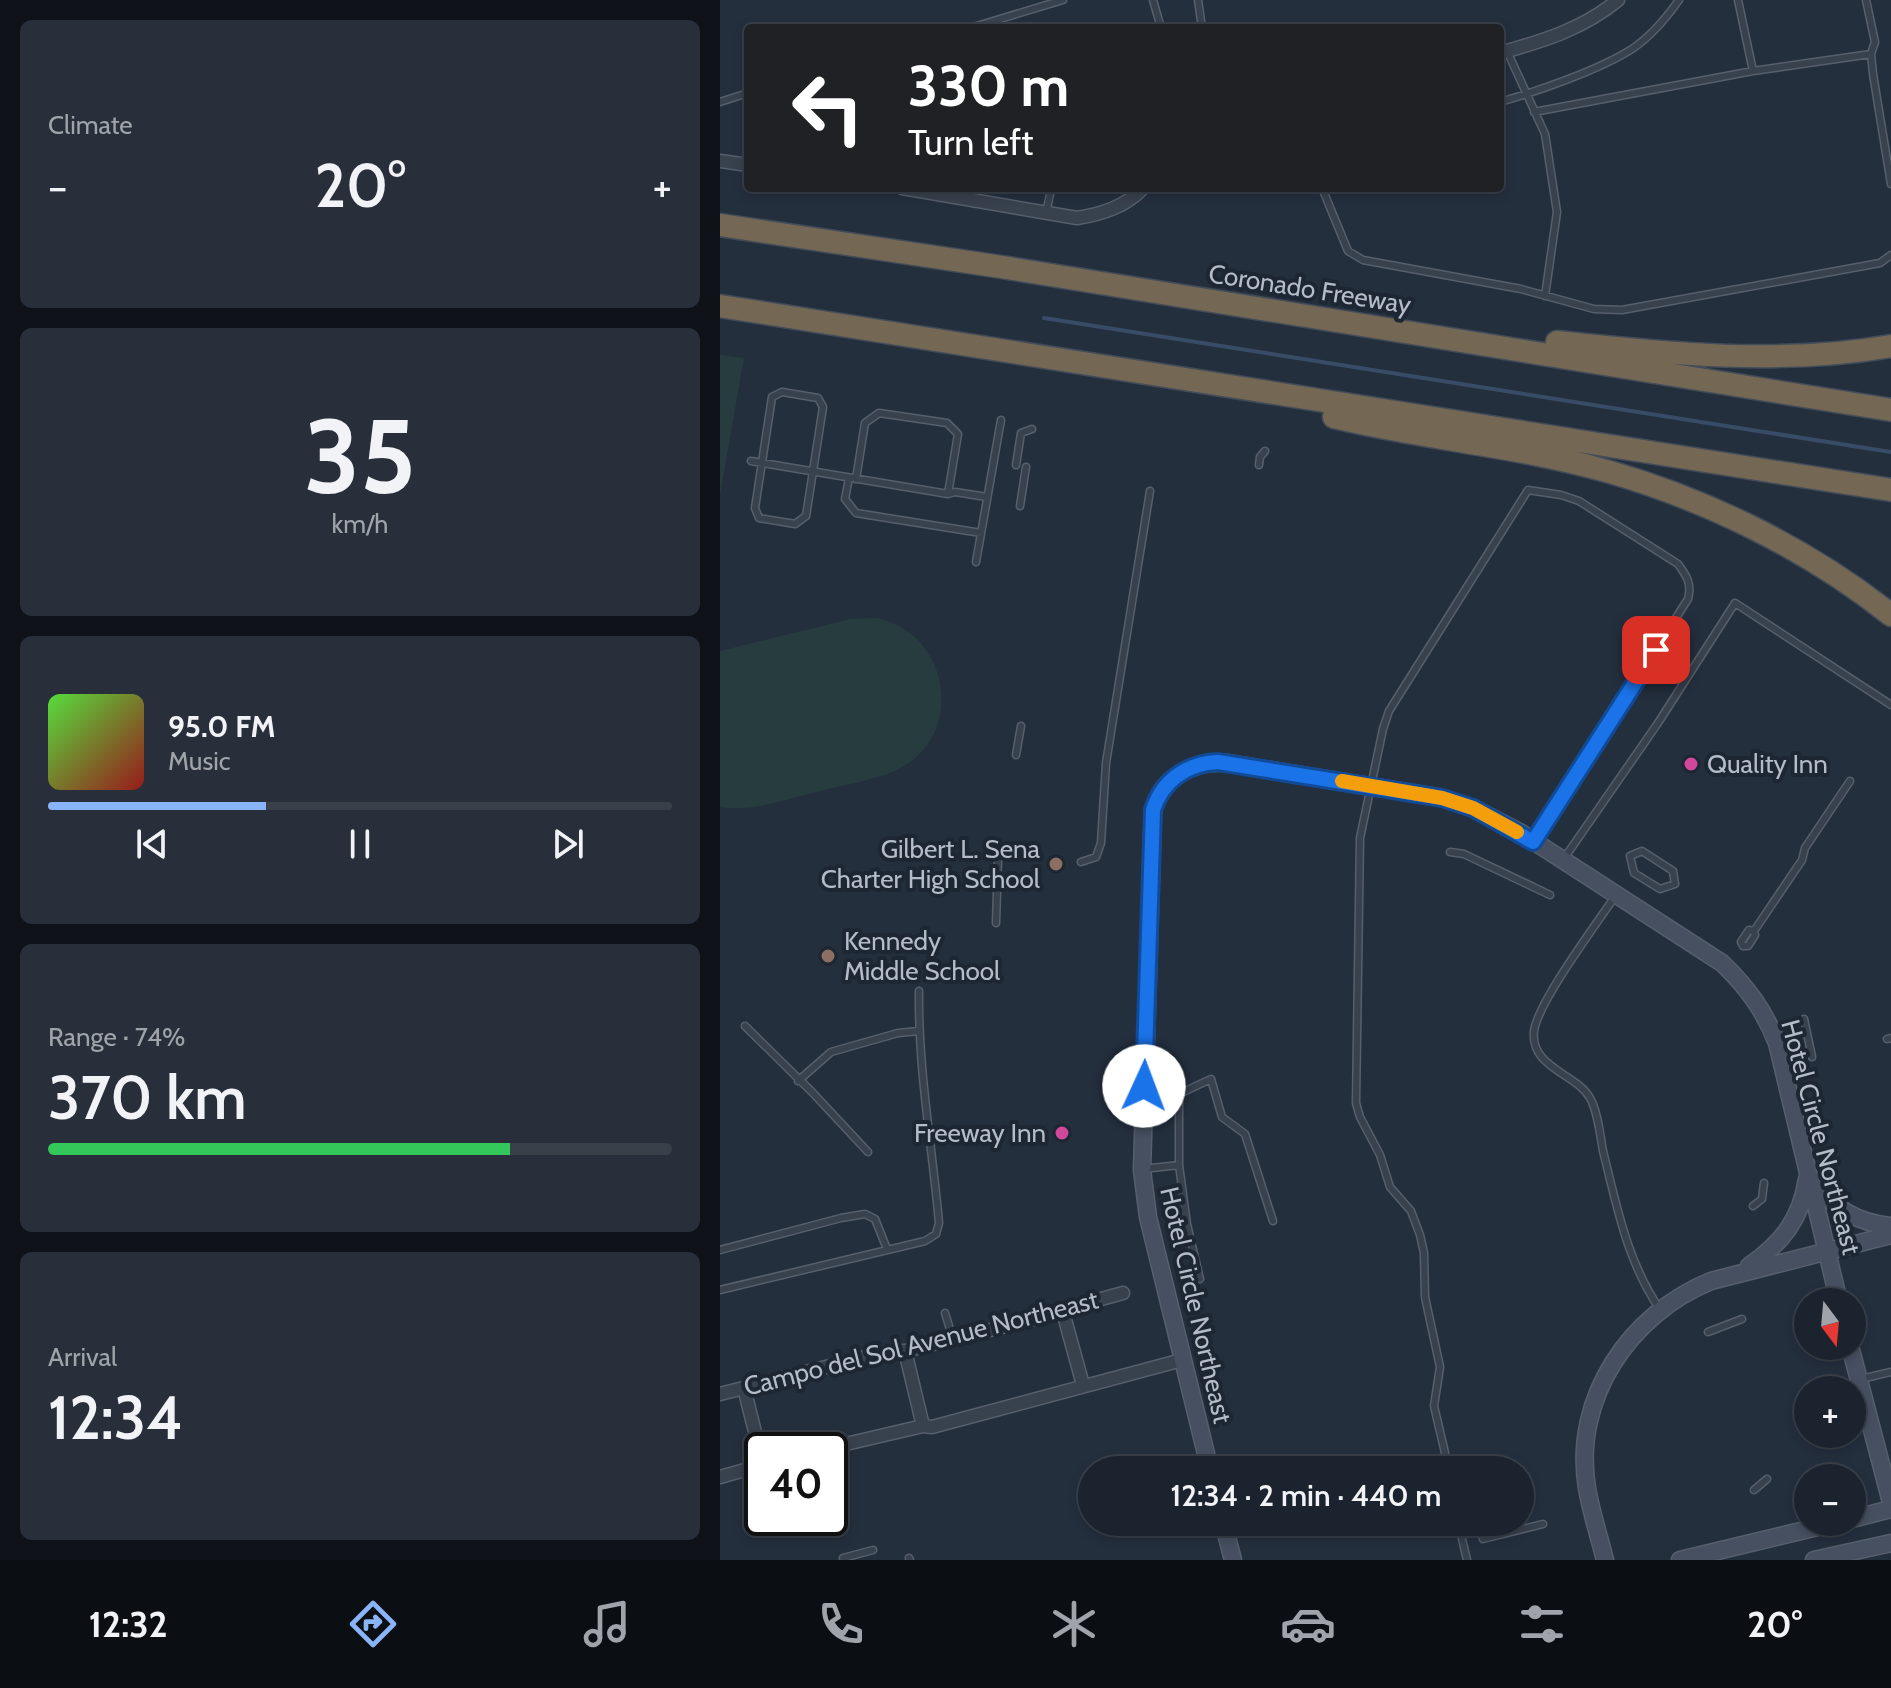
<!DOCTYPE html>
<meta charset="utf-8">
<style>
body{margin:0;font-family:Cabin,sans-serif;background:#282f3a;color:#f1f3f6;height:100vh;display:flex;flex-direction:column;font-size:30px;white-space:nowrap}
*{box-sizing:border-box;margin:0}
p{font-size:26px;color:#a0a4aa}
.icon{flex:none;width:44px;height:44px;fill:none;stroke:currentColor;stroke-width:2;stroke-linecap:round;stroke-linejoin:round}
.map{position:relative;flex:1;overflow:hidden}
.details{display:flex;flex-direction:column;gap:20px;padding:20px;background:#0f1319;width:720px}
.details>*{flex:none}
.hud{position:absolute;left:24px;top:24px;width:760px;height:168px;border-radius:8px;box-shadow:0 4px 12px #0003,0 0 0 2px #39404a;background:#202124;color:#fff;overflow:hidden}
.needle{width:52px;rotate:164deg}
.fabs{position:absolute;left:1074px;top:1288px;display:grid;gap:16px}
.fabs a{display:grid;place-items:center;width:72px;height:72px;border-radius:50%;background:#1b232e;box-shadow:0 4px 12px #0003,0 0 0 2px #39404a;font-size:40px}
.speed{position:absolute;left:24px;top:1432px;display:flex;gap:16px;font-size:40px;font-weight:700;text-align:center}
.speed>*{display:grid;place-content:center;width:104px;height:104px;border-radius:50%;background:#1b232e;box-shadow:0 4px 12px #0003,0 0 0 2px #39404a;line-height:1}
.speed .limit{border:4px solid #111;border-radius:12px;background:#fff;color:#111}
.pin{position:absolute;display:grid;place-items:center;width:68px;height:68px;color:#fff;margin:-34px;border-radius:16px;box-shadow:0 4px 12px #0006}
.me{position:absolute;width:88px;margin:-44px;rotate:2deg;stroke-linejoin:round;filter:drop-shadow(0 0 6px #0008)}
.turn{display:flex;align-items:center;gap:28px;height:168px;padding:0 32px;font-size:36px}
.turn .icon{width:104px;height:104px;stroke-width:2.5}
.turn b{display:block;font-size:56px;line-height:68px}
.big{font-size:60px;font-weight:600;line-height:1.1}
.details .card{flex:1;display:flex;flex-direction:column;justify-content:center;gap:12px;min-width:0;padding:0 28px;border-radius:12px;background:#282f3a}
.details .dial{align-items:center;gap:0}
.dial b{font-size:104px;line-height:1}
.song{display:flex;align-items:center;gap:24px}
.cover{width:96px;height:96px;border-radius:12px;background:linear-gradient(135deg,hsl(110 70% 55%),hsl(0 70% 35%))}
.played{height:8px;border-radius:4px;background:linear-gradient(90deg,#8ab4f8 35%,#39404a 35%)}
.keys{display:flex;justify-content:space-around;direction:ltr}
.heat{display:flex;justify-content:space-between;align-items:center;font-size:44px;direction:ltr}
.charge{height:12px;border-radius:6px;background:linear-gradient(90deg,#34c759 74%,#39404a 0)}
.trip{position:absolute;left:358px;top:1456px;width:456px;height:80px;border-radius:40px;background:#1b232e;box-shadow:0 4px 12px #0003,0 0 0 2px #39404a;font-weight:600;line-height:80px;text-align:center}
.tabs{display:flex;height:128px;justify-content:space-around;align-items:center;background:#0b0e12;color:#a0a4aa}
.tabs .icon{width:56px;height:56px}
.tabs .active{color:#8ab4f8}
.tabs b{font-size:36px;color:#f1f3f6}
main{display:flex;flex:1;min-height:0}
.map>svg:first-child{display:block}
</style>
<main>
<section class="details">
<div class="card"><p>Climate</p>
<div class="heat"><a>−</a><b class="big">20°</b><a>+</a></div>
</div>
<div class="card dial"><b>35</b><p>km/h</p></div>
<div class="card">
<div class="song"><i class="cover"></i><div><b>95.0 FM</b><p>Music</p></div></div>
<div class="played"></div>
<div class="keys"><svg class="icon" aria-label="previous" viewBox="0 0 24 24"><path d="M18 5L8 12l10 7zM5 5v14"/></svg><svg class="icon" aria-label="pause" viewBox="0 0 24 24"><path d="M8 5v14M16 5v14"/></svg><svg class="icon" aria-label="next" viewBox="0 0 24 24"><path d="M6 5l10 7-10 7zM19 5v14"/></svg></div>
</div>
<div class="card"><p>Range · 74%</p><b class="big">370 km</b><div class="charge"></div></div>
<div class="card"><p>Arrival</p><b class="big">12:34</b></div>
</section>
<div class="map">
<svg width="1171" height="1560" viewBox="0 0 1171 1560">
<rect width="100%" height="100%" fill="#242f3e"/>
<path fill="#263c3f" d="M0 355 24 358 0 495Z
M157 618C183 624 204 640 215 666 233 711 213 758 167 774 144 782 119 786 96 792 64 800 33 812 0 807V651L130 619Z"/>
<g fill="none" stroke-linecap="round" stroke-linejoin="round">
<path stroke="#394c67" stroke-width="4" d="M324 318 1171 452"/>
<defs>
<path id="lane" d="M433 0 441 28
M478 0 482 28
M1018 0 1033 71
M1146 0 1155 42 1151 54 1153 74 1171 184
M655 27 656 28
M250 28 343 0
M787 51 825 134 837 212 825 296
M0 102 28 93
M780 102C818 91 879 70 912 49 930 37 947 17 959 0
M814 112 1033 71 1151 54
M602 188 628 251 643 260 801 289 874 309 902 310 1160 263 1171 255
M326 213 331 190 339 188
M62 392 98 398 103 407 86 516 75 524 39 518 35 508 52 397Z
M31 461 228 494 235 492 267 497
M296 465 301 433 312 429
M539 465 540 457 545 451
M129 478 125 499 136 513 261 533
M136 479 145 423 159 413 227 423 238 434 228 494
M300 506 306 467
M256 562 281 420
M296 755 301 726
M922 851 953 871 955 884 940 889 914 873 910 856Z
M730 852 744 854 830 895
M843 860 938 723 1015 603 1171 705
M361 862 376 857 381 843 386 763 430 491
M896 895C877 923 818 1002 814 1031 810 1068 856 1073 870 1098 878 1112 880 1135 883 1151 897 1207 907 1262 941 1311
M276 923 278 860
M1023 946H1028L1035 935 1034 931 1082 860 1085 848 1130 781
M1023 946 1021 942 1029 930 1034 931
M1084 1019 1092 1057
M25 1026 92 1092 148 1152
M1167 1039 1171 1038
M78 1081 111 1052 178 1033 199 1031
M459 1094V1165L467 1224 480 1279
M426 1095 459 1094 491 1079 502 1117 525 1134 553 1221
M423 1169 459 1165
M1033 1206 1042 1199 1044 1183
M0 1250 121 1218 145 1214 155 1219 167 1249
M0 1290 205 1241 216 1234 219 1223C212 1145 198 1069 199 991
M225 1313 233 1339
M988 1332 1022 1319
M1141 1379 1171 1372
M729 1470 714 1406 720 1367 705 1297 704 1253 700 1235 691 1211 670 1187 660 1155 640 1117 636 1103 640 838 663 729 669 711 808 490 841 495 859 501 958 564C967 576 972 584 968 599L814 840
M1034 1490 1047 1479
M738 1522 747 1560
M758 1525 763 1539 823 1524
M510 1535 565 1522
M123 1558 153 1550
M189 1558 190 1560"/>
<path id="street" d="M780 53C823 41 863 29 898 0
M0 161 28 165
M182 188 357 218C382 214 405 207 423 188
M343 1312 363 1385
M185 1351 203 1426
M24 1388 42 1460
M0 1394 169 1351H185L343 1312 352 1307 403 1293
M100 1450 203 1426 212 1427 462 1360
M0 1477 42 1465"/>
<path id="secondary" d="M1093 1181C1112 1208 1137 1223 1171 1226
M1029 1266C1062 1243 1081 1219 1087 1179
M1130 1346 1171 1502
M490 1470 428 1217 422 1170 433 810C442 777 474 760 507 763L722 798 753 808 801 833 1002 963C1027 987 1044 1010 1057 1043L1119 1302
M1132 1519 1171 1509
M503 1522 513 1560
M885 1560C879 1536 871 1512 867 1488 852 1398 910 1314 991 1281L1171 1235
M960 1560 1118 1522
M1094 1560 1171 1543"/>
<path id="highway" d="M0 225 275 266 1171 410
M0 306 1171 490
M837 342C947 354 1062 365 1171 346
M614 417C705 439 800 446 890 472 990 501 1089 550 1171 615"/>
</defs>
<use href="#lane" stroke="#565f6c" stroke-width="9"/>
<use href="#street" stroke="#565f6c" stroke-width="15"/>
<use href="#secondary" stroke="#565f6c" stroke-width="19"/>
<use href="#highway" stroke="#434c59" stroke-width="25"/>
<use href="#lane" stroke="#38414e" stroke-width="6"/>
<use href="#street" stroke="#38414e" stroke-width="12"/>
<use href="#secondary" stroke="#465061" stroke-width="16"/>
<use href="#highway" stroke="#746855" stroke-width="22"/>
</g>
<g fill="none" stroke-linecap="round" stroke-linejoin="round">
<defs>
<path id="route" d="M424 1086 433 810C442 781 467 763 498 762L722 798 753 808 813 842 936 650"/>
</defs>
<use href="#route" stroke="#114b97" stroke-width="20"/>
<use href="#route" stroke="#1a73e8" stroke-width="14"/>
<path stroke="#f59e0b" stroke-width="14" d="M622 781 722 798 753 808 797 832"/>
</g>
<g fill="#d1479c" stroke="#1d2633" stroke-width="3">
<circle cx="971" cy="764" r="8"/>
<circle cx="342" cy="1133" r="8"/>
</g>
<g fill="#8d6e63" stroke="#1d2633" stroke-width="3">
<circle cx="336" cy="864" r="8"/>
<circle cx="108" cy="956" r="8"/>
</g>
<g text-anchor="middle" dominant-baseline="central" stroke-width="8" stroke-linejoin="round" paint-order="stroke">
<g font-size="26" fill="#b4bcc9" stroke="#1d2633">
<text transform="translate(590 289) rotate(9)">Coronado Freeway</text>
<text transform="translate(1101 1137) rotate(75)">Hotel Circle Northeast</text>
<text transform="translate(476 1305) rotate(77)">Hotel Circle Northeast</text>
<text transform="translate(201 1343) rotate(-14)">Campo del Sol Avenue Northeast</text>
</g>
<g font-size="26" fill="#b4bcc9" stroke="#1d2633" text-anchor="start">
<text x="987" y="764">Quality Inn</text>
<text x="320" y="849" text-anchor="end">Gilbert L. Sena<tspan x="320" dy="30">Charter High School</tspan></text>
<text x="124" y="941">Kennedy<tspan x="124" dy="30">Middle School</tspan></text>
<text x="326" y="1133" text-anchor="end">Freeway Inn</text>
</g>
</g>
</svg>
<div class="fabs">
<a><svg class="needle" viewBox="-14 -14 28 28"><path d="M0-13l5 13h-10z" fill="#e53935"/><path d="M0 13l5-13h-10z" fill="#a0a4aa"/></svg></a>
<a>+</a>
<a>−</a>
</div>
<div class="speed"><div class="limit">40</div></div>
<div class="pin" style="left:936px;top:650px;background:#d93025"><svg class="icon" aria-label="arrive" viewBox="0 0 24 24"><path d="M6 21V4h12l-3 4 3 4H6"/></svg></div>
<svg class="me" style="left:424px;top:1086px" viewBox="-20 -20 40 40"><circle r="19" fill="#fff"/><path d="M0-13L10 11 0 6-10 11z" fill="#1a73e8"/></svg>
<div class="trip">12:34 · 2 min · 440 m</div>
<div class="hud">
<div class="turn"><svg class="icon" aria-label="left" viewBox="0 0 24 24"><path d="M17 20v-9H6M10 6l-5 5 5 5"/></svg><div><b>330 m</b>Turn left</div></div>
</div>
</div>
</main>
<nav class="tabs">
<b>12:32</b>
<svg class="icon active" aria-label="directions" viewBox="0 0 24 24"><path d="M12 3l9 9-9 9-9-9zM9 14v-3h6M13 9l2 2-2 2"/></svg>
<svg class="icon" aria-label="music" viewBox="0 0 24 24"><path d="M9 18V5l10-2v13"/><circle cx="6" cy="18" r="3"/><circle cx="16" cy="16" r="3"/></svg>
<svg class="icon" aria-label="phone" viewBox="0 0 24 24"><path d="M5 4h4l2 5-3 2q2 4 5 5l2-3 5 2v4C11 20 4 13 5 4z"/></svg>
<svg class="icon" aria-label="climate" viewBox="0 0 24 24"><path d="M12 3v18M4 7l16 10M4 17L20 7"/></svg>
<svg class="icon" aria-label="car" viewBox="0 0 24 24"><path d="M5 17H2v-5l4-1 3-4h7l3 4 3 1v5h-3M9 17h6M6 11h13"/><circle cx="7" cy="17" r="2"/><circle cx="17" cy="17" r="2"/></svg>
<svg class="icon" aria-label="filters" viewBox="0 0 24 24"><path d="M4 7h16M4 17h16"/><circle cx="9" cy="7" r="2"/><circle cx="15" cy="17" r="2"/></svg>
<b>20°</b>
</nav>
